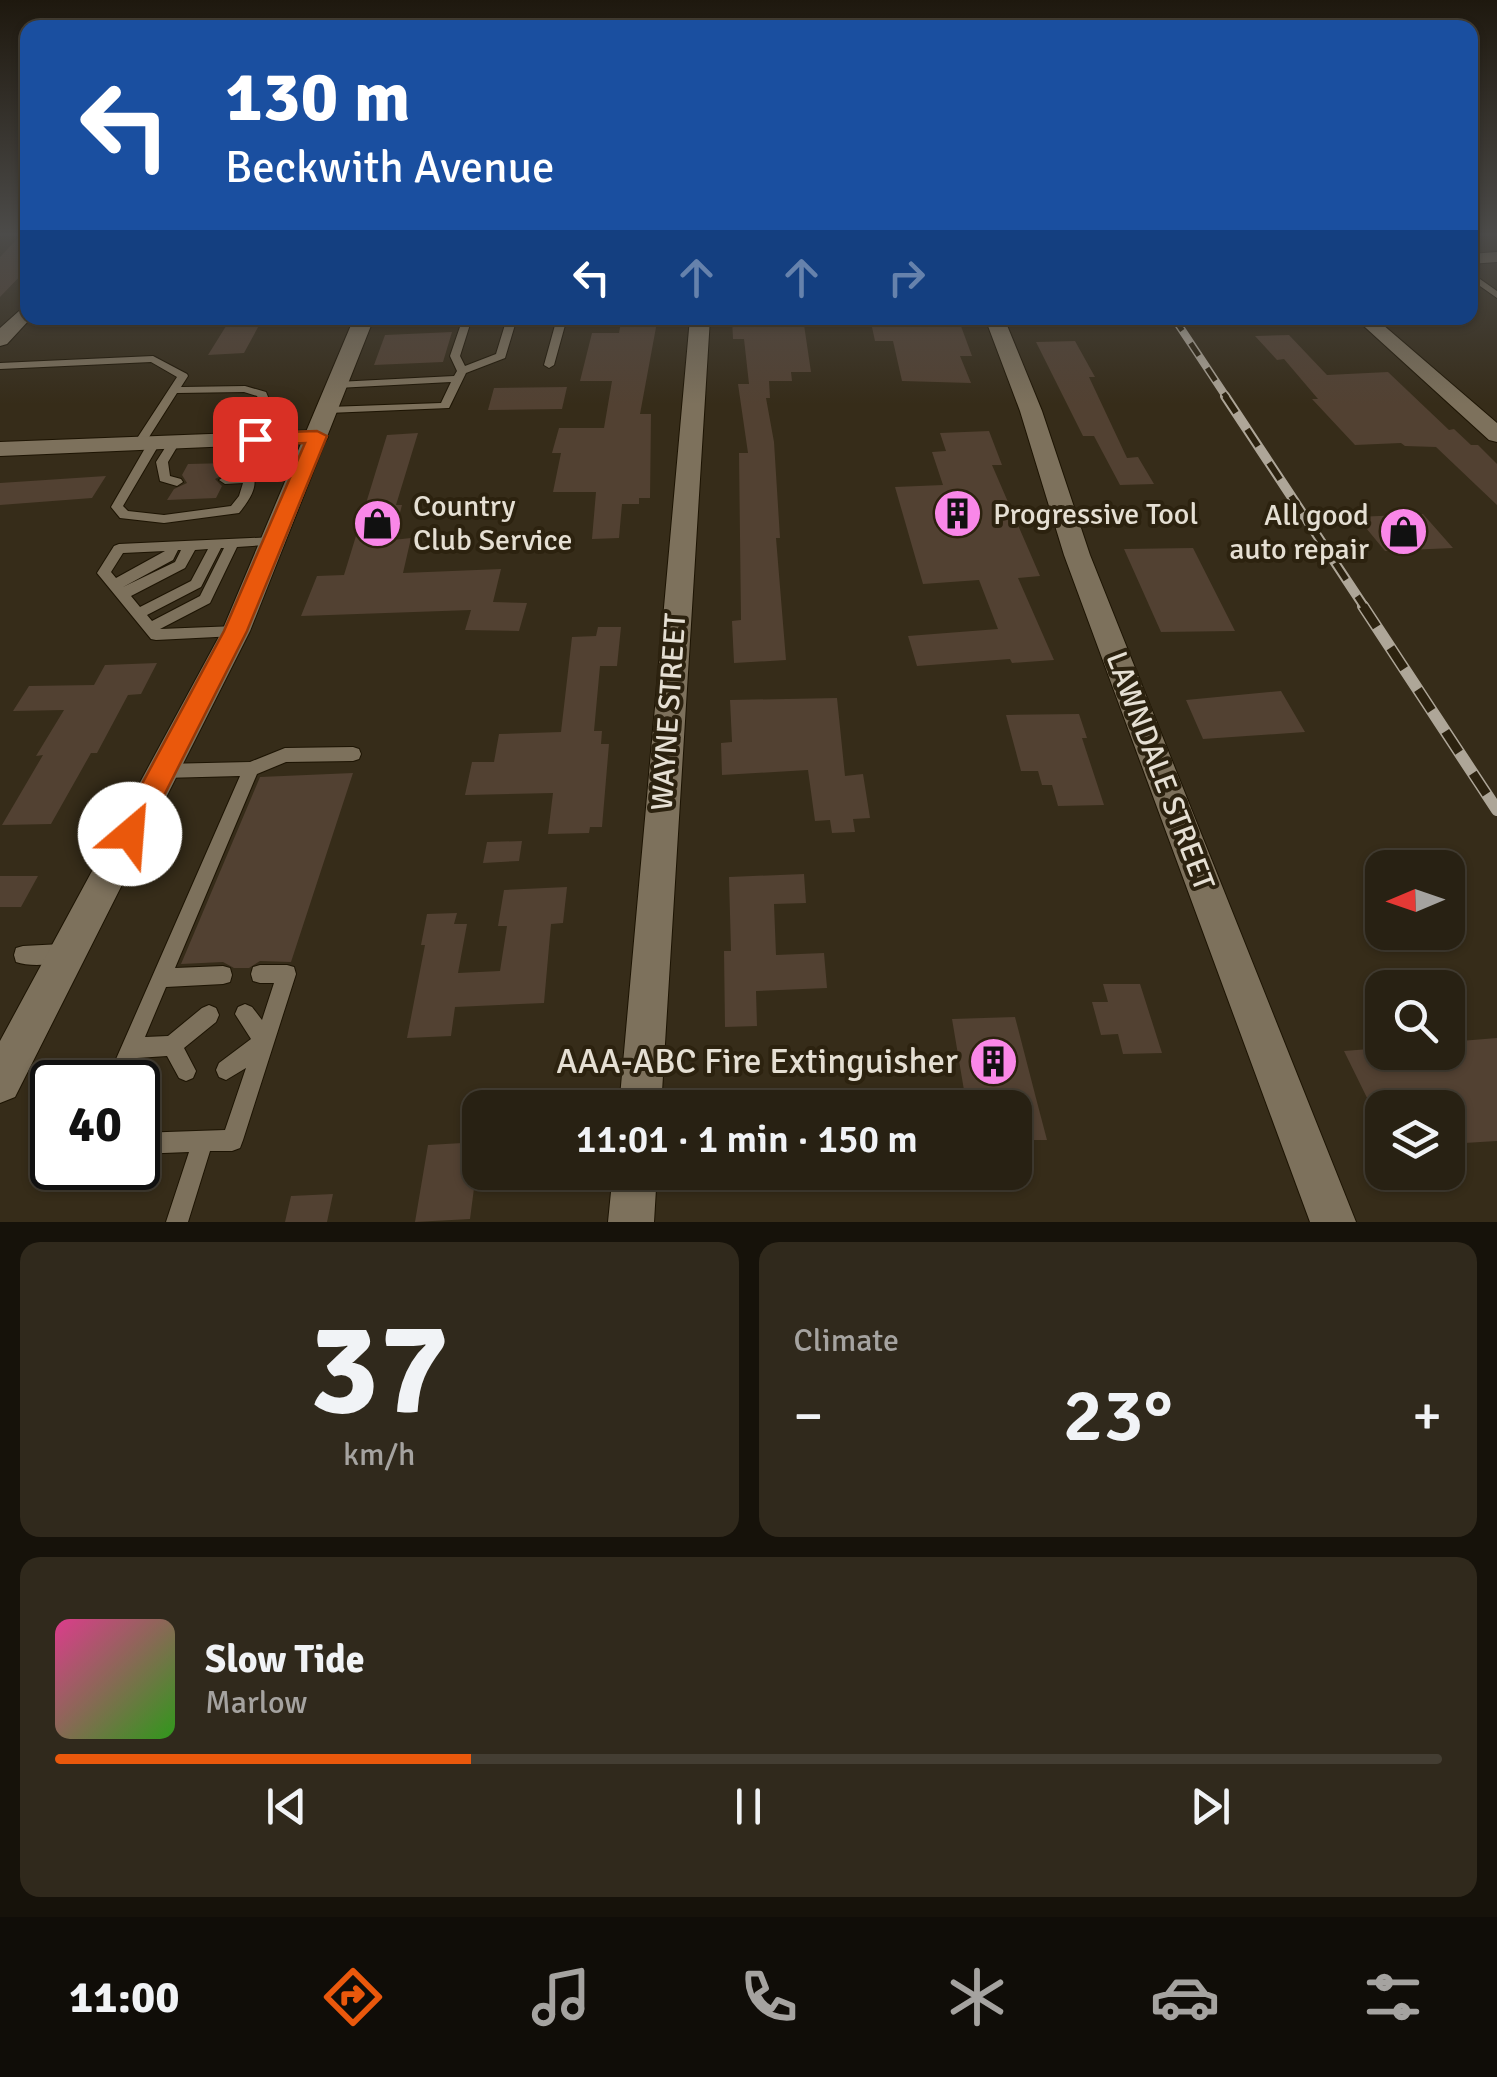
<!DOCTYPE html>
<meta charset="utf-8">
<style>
body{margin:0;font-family:Signika,sans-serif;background:#30291c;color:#f1f3f6;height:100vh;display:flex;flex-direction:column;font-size:38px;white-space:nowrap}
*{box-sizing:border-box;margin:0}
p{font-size:32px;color:#a5a3a0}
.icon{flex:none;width:55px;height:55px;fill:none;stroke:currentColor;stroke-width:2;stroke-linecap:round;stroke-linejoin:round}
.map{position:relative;height:1222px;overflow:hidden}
.details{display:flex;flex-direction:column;gap:20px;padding:20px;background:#16120a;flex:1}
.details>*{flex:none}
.guide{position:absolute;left:20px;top:20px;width:1458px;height:305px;border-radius:20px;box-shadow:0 2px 8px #0004,0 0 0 2px #443e33;background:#1a4fa0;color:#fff;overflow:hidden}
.needle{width:65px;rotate:268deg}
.buttons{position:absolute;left:1365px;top:850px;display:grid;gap:20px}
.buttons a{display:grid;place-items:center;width:100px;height:100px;border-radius:20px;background:#282113;box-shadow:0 2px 8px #0004,0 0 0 2px #443e33;font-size:50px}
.speed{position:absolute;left:30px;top:1060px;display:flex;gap:20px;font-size:50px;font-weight:700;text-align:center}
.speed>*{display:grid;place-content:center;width:130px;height:130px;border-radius:50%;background:#282113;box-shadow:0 2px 8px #0004,0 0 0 2px #443e33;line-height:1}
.speed .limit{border:5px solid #111;border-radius:15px;background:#fff;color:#111}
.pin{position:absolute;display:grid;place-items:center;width:85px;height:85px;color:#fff;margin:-42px;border-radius:20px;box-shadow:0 5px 15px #0006}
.me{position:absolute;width:110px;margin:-55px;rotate:27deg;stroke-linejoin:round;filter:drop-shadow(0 0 8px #0008)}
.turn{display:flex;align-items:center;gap:35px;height:210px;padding:0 40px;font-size:45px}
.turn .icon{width:130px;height:130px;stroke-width:2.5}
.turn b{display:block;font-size:70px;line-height:85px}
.lanes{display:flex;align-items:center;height:95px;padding:0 40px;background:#0003;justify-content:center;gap:50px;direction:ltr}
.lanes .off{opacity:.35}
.big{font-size:75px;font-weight:600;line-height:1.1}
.details .tile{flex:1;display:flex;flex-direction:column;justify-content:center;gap:15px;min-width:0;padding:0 35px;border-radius:20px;background:#30291c}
.details .dial{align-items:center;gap:0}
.dial b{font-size:130px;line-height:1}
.song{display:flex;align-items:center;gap:30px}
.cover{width:120px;height:120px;border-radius:15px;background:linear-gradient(135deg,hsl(330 70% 55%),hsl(110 70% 35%))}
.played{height:10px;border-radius:5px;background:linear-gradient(90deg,#ea580c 30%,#443e33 30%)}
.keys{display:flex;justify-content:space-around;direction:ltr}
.heat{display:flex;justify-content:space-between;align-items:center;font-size:55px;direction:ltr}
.details .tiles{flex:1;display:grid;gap:20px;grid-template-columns:1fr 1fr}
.tile:last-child{grid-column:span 2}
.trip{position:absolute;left:462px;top:1090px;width:570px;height:100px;border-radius:20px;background:#282113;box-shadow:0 2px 8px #0004,0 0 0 2px #443e33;font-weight:600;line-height:100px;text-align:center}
.dock{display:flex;height:160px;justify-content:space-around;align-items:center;background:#100d08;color:#a5a3a0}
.dock .icon{width:70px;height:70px}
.dock .active{color:#ea580c}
.dock b{font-size:45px;color:#f1f3f6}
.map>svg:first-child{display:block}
</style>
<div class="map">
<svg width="1497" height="1222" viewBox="0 0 1497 1222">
<rect width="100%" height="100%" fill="#362c19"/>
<path fill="#524132" d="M23 233H28V268L0 297V257Z
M231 318H263L244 353 208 355Z
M732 318H803L811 372H791L792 381H769L770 398H766L774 442 780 538H776L786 660 734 663 732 621 741 620 739 453H748L738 384H749L744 339H733Z
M870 318H958L972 356H960L971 383 902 381 893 341H875Z
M621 322H657L640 414H651L650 498H639V504H622L619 538 592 539 596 492H553L561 453H552L559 428H604L612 381H580L592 333H619Z
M452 332 443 362 374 365 385 335Z
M1289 335 1327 375 1388 372 1449 430 1454 429 1471 445H1478L1497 464V505L1436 447 1405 446 1401 443 1355 445 1312 399H1318L1284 359 1277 360 1255 336Z
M1075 341 1095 377H1089L1127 458 1138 457 1154 484 1120 485 1094 436H1083L1036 342Z
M567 387 562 409 488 410 494 388Z
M989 431 1002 465H992L1040 576 1018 578 1054 660 1012 663 1010 659 917 666 908 636 998 629 979 580 923 584 895 487 943 485 932 452 946 451 940 433Z
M418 433 396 505H402L393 540 411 538 403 573 501 569 493 602 527 603 519 631 465 630 471 610 301 616 317 576 344 575 387 435Z
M231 463 229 472 215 479 222 486 216 498 167 500 174 489 187 483 182 475 188 464Z
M106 476 92 498 0 505V483Z
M1423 514 1453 548 1385 551 1357 517Z
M1193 548 1235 631 1161 632 1124 549Z
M598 627H621L617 666H600L594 731H602L601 744H609L602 827H590L589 833 548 834 553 793 465 795 472 762H494L499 734 561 732 572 637 596 636Z
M157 663 141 694 128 695 97 753H91L51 824 2 825 43 755 36 756 64 710 13 711 29 686 94 685 105 665Z
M1281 691 1305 732 1203 739 1186 700Z
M837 698 845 776 863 774 870 818 853 819 855 832 832 833 830 820 815 821 808 770 722 775 721 743 732 742 730 700Z
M1079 714 1087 738H1082L1104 805 1058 806 1052 785H1042L1038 771H1021L1006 715Z
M353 773 291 962 260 961 249 968H234L223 962 181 964 260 777Z
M522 841 519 861 483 863 487 842Z
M804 874 806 903 774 904 776 955 824 953 827 988 756 991 757 1026 725 1027 724 951H731L729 877Z
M0 876H38L21 907H0Z
M567 887 563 923 551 924 544 1003 455 1007 451 1036 407 1038 425 945H421L427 914 457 913 454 924H467L458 973 500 971 507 926H498L504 890Z
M1103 984H1140L1162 1053 1123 1054 1118 1034 1101 1035 1092 1002H1108Z
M1015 1017 1037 1102 1047 1140H1015V1108H967L952 1019Z
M1497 1038V1141L1448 1144V1108H1372L1344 1051 1382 1048V1052H1448V1042Z
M480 1142 470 1219 415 1222 428 1145Z
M333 1194 327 1222H285L291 1196Z"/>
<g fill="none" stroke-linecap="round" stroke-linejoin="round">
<defs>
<path id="service" d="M1470 272 1497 291V298L1470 279Z
M463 318H472L460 356 465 366 496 354 507 318H517L505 358 466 373 449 408 328 413 323 410 328 407 441 403 451 382 337 388 332 385 337 382 454 376 457 371 450 356Z
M557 318H567L554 365 549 368 544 365Z
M153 356 187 374 188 376 181 387 245 386 266 392 273 409 259 441H251L249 439 263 409 257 396 244 392 177 393 144 445H136L134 443 177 377 151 362 0 369V363Z
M238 437 244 440C242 475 272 473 239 513L164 523 120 518 111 507 148 443 154 439 160 443 123 506 128 511 164 515 231 506 239 496 243 483 225 484 219 480 225 476 243 475 231 456 232 440Z
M174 438 180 442 168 462 170 476 181 479 183 482 177 486 160 481 156 462 170 440Z
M275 537 281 541 280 544 237 547 210 603 160 629 236 626 241 627 243 631 241 635 236 636 156 640 151 639 97 573 114 546 119 544ZM221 548H224L200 596 152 621 147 615 201 587ZM208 549 191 581 140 607 131 596 185 568 195 550ZM178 550H181L175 562 123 587 173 560ZM165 551 116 578 111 572 123 553Z
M353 747 359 749 361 754 359 759 353 761 286 762 257 774 175 968 223 966 230 968 232 975 230 982 223 984 166 987 145 1037 168 1036 202 1008 209 1005 216 1008 219 1015 216 1022 184 1048 196 1071 193 1078 186 1081 179 1078 167 1056 137 1058 126 1082H106L240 776 163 778 157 776 155 771 157 766 163 764 250 762 285 748Z
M62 944 69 946 71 953 69 960C55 965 30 967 16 962L14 955 16 948 23 946Z
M260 965H287L294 967 296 974 243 1140 240 1148 232 1151H210L188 1222H166L189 1152 138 1154V1133L225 1130 246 1068 226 1080 219 1077 216 1070 219 1063 251 1039 235 1014 238 1007 245 1004 252 1007 262 1020 274 983H260L253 981 251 974 253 967Z"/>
<path id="minor" d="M1497 252V262L1470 264V254Z
M28 303V318H31L7 344 0 346V328Z
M690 318H710L661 1108H619Z
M985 318H1004L1042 411 1090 555 1356 1222H1310L1064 555 1020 411Z
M1355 318H1375L1497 423V442L1489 440Z
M317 430 328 437 325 442 0 456V442Z
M613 1172H657L654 1222H608Z"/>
<path id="tertiary" d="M354 318H374L250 631 15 1097 0 1103V1041L222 631Z"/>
</defs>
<use href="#service" stroke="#1d1403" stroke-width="2"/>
<use href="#minor" stroke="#1d1403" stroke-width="2"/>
<use href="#tertiary" stroke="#1d1403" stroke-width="2"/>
<use href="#service" fill="#7d715c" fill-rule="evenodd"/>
<use href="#minor" fill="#7d715c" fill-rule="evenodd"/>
<use href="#tertiary" fill="#7d715c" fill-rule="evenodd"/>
<defs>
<path id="rail-far2" d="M1174 318 1227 398"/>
<path id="rail-far1" d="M1225 396 1365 608"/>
<path id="rail" d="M1363 606 1497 810"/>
</defs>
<use href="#rail-far2" stroke="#aea698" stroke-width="8"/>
<use href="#rail-far1" stroke="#aea698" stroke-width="10"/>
<use href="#rail" stroke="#aea698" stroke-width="12"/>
<use href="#rail-far2" stroke="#2c220f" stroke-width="5" stroke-dasharray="15" stroke-linecap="butt"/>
<use href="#rail-far1" stroke="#2c220f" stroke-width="6" stroke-dasharray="20" stroke-linecap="butt"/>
<use href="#rail" stroke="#2c220f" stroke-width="9" stroke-dasharray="25" stroke-linecap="butt"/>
</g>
<linearGradient id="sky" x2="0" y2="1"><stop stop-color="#1e180e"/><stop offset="0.58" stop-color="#4c4b49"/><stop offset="1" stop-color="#4c4b49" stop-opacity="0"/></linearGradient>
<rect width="1497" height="404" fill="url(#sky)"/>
<path fill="#ea580c" stroke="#983908" stroke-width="2.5" d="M317 431 327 436 247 631 140 843 130 847 120 843 116 834 120 825 224 631 305 443 255 445 246 439 255 433Z"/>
<defs>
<symbol id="building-disc" viewBox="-11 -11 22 22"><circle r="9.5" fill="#f987e8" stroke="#2c220f"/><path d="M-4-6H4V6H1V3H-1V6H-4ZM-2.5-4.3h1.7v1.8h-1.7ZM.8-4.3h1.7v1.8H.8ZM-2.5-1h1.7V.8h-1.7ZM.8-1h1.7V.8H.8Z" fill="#111"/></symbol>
<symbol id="shop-disc" viewBox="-11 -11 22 22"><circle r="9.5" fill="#f987e8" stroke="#2c220f"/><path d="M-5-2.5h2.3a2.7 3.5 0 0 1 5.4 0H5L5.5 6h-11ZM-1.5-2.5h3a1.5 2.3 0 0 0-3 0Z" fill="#111"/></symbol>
</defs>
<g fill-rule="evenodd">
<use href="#building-disc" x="930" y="486" width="55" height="55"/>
<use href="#shop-disc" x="350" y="496" width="55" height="55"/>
<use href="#shop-disc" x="1376" y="504" width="55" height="55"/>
<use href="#building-disc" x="966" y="1034" width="55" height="55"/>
</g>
<g text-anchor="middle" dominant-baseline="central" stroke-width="8" stroke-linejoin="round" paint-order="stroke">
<g font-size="30" fill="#e5dfd3" stroke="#2c220f" text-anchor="start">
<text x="413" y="506">Country<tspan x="413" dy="34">Club Service</tspan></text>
<text x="993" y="514">Progressive Tool</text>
<text x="1369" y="515" text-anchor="end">All good<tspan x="1369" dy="34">auto repair</tspan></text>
</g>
<g font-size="30" fill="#e5dfd3" stroke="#2c220f">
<text transform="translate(669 712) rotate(-86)">WAYNE STREET</text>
<text transform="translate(1160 771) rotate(69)">LAWNDALE STREET</text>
</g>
<g font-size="35" fill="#e5dfd3" stroke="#2c220f" text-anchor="end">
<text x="958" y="1061">AAA-ABC Fire Extinguisher</text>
</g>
</g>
</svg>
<div class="buttons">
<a><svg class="needle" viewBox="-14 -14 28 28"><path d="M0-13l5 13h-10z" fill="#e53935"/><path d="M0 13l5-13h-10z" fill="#a5a3a0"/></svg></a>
<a><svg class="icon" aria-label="search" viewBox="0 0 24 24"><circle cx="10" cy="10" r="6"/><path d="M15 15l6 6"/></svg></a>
<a><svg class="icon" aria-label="layers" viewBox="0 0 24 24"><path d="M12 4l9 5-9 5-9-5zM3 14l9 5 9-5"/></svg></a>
</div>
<div class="speed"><div class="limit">40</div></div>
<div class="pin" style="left:255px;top:439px;background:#d93025"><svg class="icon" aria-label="arrive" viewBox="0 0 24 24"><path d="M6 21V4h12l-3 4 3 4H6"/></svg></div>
<svg class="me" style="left:130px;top:834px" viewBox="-20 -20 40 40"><circle r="19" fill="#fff"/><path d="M0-13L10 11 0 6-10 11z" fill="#ea580c"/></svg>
<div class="trip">11:01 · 1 min · 150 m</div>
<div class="guide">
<div class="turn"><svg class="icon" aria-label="left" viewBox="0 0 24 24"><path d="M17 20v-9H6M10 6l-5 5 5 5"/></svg><div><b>130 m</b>Beckwith Avenue</div></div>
<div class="lanes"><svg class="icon" aria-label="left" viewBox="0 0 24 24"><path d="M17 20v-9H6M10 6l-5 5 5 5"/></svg><svg class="icon off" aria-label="ahead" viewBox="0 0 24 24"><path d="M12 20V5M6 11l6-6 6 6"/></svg><svg class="icon off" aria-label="ahead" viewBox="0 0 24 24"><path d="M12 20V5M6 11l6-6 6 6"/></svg><svg class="icon off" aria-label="right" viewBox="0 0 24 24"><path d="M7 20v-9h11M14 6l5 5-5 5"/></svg></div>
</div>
</div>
<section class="details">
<div class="tiles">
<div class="tile dial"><b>37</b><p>km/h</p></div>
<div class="tile"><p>Climate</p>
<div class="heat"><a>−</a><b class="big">23°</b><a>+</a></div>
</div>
<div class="tile">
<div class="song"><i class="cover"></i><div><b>Slow Tide</b><p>Marlow</p></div></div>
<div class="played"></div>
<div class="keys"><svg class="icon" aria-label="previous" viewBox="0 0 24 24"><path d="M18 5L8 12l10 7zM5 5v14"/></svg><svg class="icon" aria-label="pause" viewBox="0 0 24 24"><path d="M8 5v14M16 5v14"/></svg><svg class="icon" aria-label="next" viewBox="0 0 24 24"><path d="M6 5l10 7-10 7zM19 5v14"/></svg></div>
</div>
</div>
</section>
<nav class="dock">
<b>11:00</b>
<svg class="icon active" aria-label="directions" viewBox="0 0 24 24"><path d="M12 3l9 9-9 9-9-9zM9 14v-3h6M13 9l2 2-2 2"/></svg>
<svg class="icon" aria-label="music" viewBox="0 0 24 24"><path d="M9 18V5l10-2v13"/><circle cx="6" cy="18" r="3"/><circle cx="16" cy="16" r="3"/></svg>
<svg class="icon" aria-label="phone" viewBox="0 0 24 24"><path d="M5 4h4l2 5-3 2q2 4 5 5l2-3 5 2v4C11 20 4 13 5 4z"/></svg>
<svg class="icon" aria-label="climate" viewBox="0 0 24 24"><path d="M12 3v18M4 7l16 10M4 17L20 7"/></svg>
<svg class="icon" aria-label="car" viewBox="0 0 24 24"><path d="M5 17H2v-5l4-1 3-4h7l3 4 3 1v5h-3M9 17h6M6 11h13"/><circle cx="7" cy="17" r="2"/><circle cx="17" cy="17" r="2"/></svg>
<svg class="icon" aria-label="filters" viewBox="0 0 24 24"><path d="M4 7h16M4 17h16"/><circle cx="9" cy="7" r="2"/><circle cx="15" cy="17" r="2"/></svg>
</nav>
